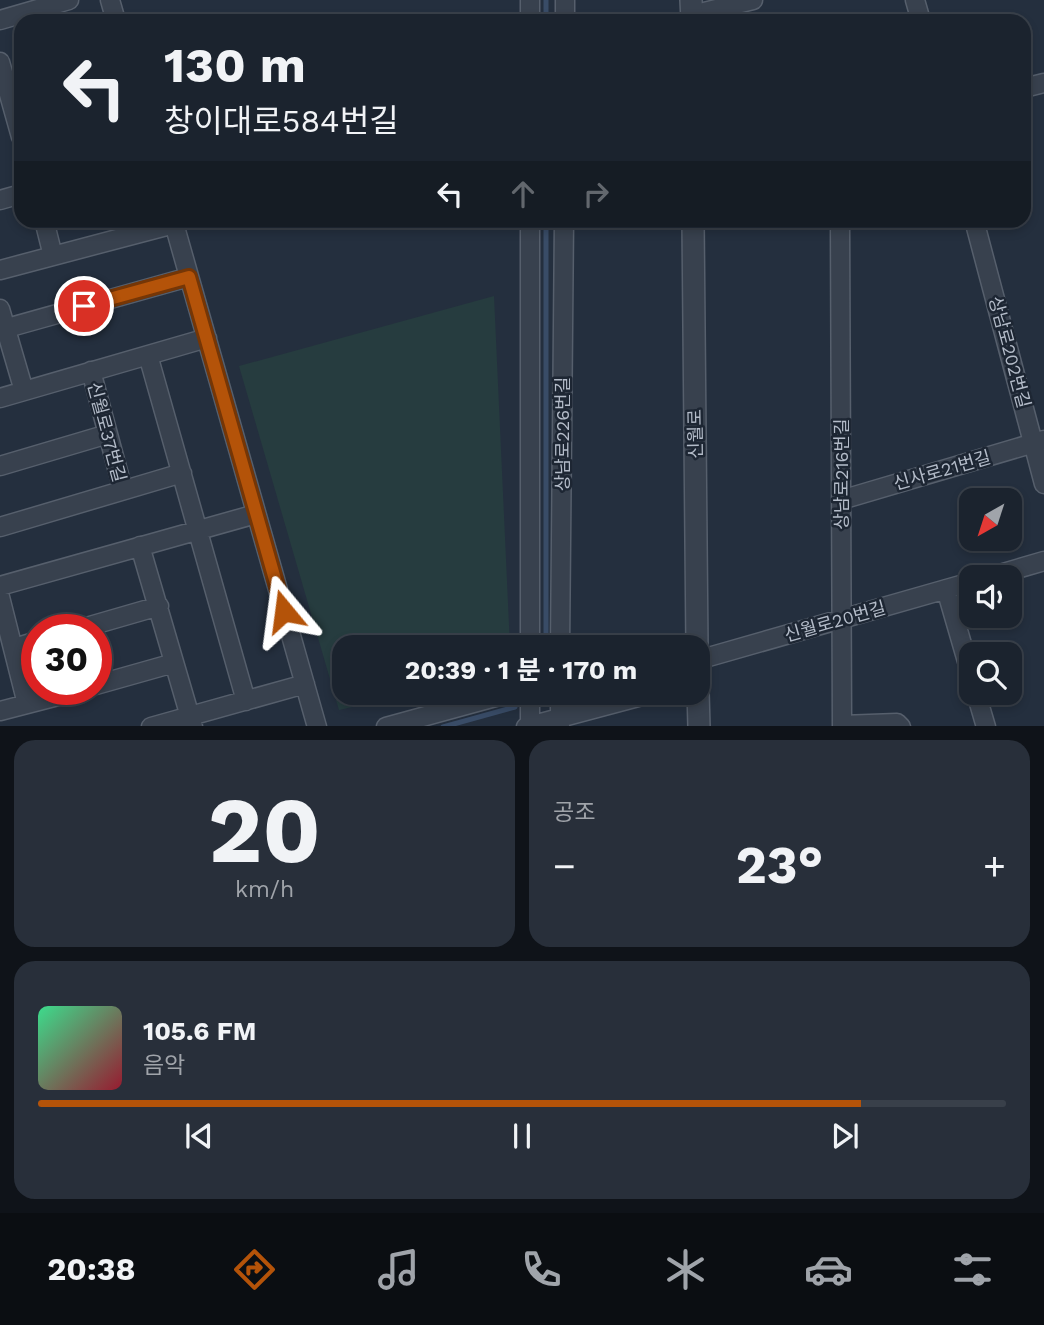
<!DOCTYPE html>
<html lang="ko">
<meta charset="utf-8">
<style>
body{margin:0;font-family:"Work Sans","Noto Sans KR",sans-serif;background:#282f3a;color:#f1f3f6;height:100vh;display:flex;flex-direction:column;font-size:26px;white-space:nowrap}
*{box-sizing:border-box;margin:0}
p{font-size:23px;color:#a0a4aa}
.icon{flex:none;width:38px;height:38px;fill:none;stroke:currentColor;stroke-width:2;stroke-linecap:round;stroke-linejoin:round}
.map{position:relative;height:726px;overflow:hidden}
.drawer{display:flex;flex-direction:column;gap:14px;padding:14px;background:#0f1319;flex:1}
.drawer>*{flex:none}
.banner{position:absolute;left:14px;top:14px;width:1017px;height:214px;border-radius:21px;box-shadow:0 4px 10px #0003,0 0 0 2px #39404a;background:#1b232e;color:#f1f3f6;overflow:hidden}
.needle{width:46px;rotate:219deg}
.fabs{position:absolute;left:959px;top:488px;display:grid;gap:14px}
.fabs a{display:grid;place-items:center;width:63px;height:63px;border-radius:14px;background:#1b232e;box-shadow:0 4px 10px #0003,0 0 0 2px #39404a;font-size:35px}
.speed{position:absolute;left:21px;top:614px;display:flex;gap:14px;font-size:35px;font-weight:700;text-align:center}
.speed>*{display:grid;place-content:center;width:91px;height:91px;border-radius:50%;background:#1b232e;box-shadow:0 4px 10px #0003,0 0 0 2px #39404a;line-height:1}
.speed .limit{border:10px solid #d22;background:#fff;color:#111}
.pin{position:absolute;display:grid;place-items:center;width:60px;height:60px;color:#fff;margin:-30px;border:4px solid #fff;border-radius:50%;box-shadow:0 2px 7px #0007}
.me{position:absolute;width:77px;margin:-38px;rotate:344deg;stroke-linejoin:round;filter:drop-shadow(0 0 5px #0008)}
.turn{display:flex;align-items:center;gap:24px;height:147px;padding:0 35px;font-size:32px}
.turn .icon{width:91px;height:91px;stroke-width:2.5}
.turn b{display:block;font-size:49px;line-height:60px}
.lanes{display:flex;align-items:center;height:66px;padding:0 35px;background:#0003;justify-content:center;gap:35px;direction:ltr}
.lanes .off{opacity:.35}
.big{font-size:52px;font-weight:700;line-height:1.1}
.drawer .tile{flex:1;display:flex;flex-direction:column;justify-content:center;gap:10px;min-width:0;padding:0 24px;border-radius:21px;background:#282f3a}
.drawer .dial{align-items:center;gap:0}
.dial b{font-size:91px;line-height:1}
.song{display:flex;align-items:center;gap:21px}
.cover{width:84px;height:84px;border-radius:10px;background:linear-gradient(135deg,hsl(150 70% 55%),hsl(350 70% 35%))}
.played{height:7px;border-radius:4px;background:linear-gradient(90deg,#b45309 85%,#39404a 85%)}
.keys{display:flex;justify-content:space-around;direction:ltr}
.heat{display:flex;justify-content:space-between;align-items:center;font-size:38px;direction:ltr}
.drawer .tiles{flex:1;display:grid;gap:14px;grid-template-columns:1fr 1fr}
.tile:last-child{grid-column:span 2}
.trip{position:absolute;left:332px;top:635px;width:378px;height:70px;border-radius:21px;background:#1b232e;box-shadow:0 4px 10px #0003,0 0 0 2px #39404a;font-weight:700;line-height:70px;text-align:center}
.menu{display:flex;height:112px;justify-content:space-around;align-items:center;background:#0b0e12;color:#a0a4aa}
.menu .icon{width:49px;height:49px}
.menu .current{color:#b45309}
.menu b{font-size:32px;color:#f1f3f6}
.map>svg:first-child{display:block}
</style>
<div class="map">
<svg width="1044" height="727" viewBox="0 0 1044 727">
<rect width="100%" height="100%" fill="#242f3e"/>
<path fill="#263c3f" d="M494 296 510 647 345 648V693H415L339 710 239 366Z"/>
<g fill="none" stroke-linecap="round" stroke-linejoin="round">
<path stroke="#394c67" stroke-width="5" d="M546 21V0
M546 648V220
M443 727 515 707"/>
<defs>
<path id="minor" d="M110 0 116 21
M530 0V21
M915 0 921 21
M692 15 753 0
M0 20 69 0
M565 21V0
M0 62 21 137
M1024 88 1044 83
M0 200 21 194
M44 220 53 256
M173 220 317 727
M530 220V648
M840 220 842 727
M974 220 1044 484
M0 270 174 224
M0 309 24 391
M0 330 189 277
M148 355 246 701
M91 371 123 490
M0 398 207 338
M0 466 108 434
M841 500 1044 440
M0 527 182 473
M140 546 193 727
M986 578 1044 561
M0 586 256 514
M946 589 971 675
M0 597 27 704
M76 630 159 606
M14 648 37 641
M560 648 564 220
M698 660 971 582
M96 685 174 663
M530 693V725
M976 693 986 727
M0 711 81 690
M842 725 897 723 901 727
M151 727 305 684
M386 727 510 693
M526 727 653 693
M560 727V693"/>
<path id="tertiary" d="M691 0 692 21
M693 220 697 648
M698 691 699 727"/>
</defs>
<use href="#minor" stroke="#565f6c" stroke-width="21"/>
<use href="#tertiary" stroke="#565f6c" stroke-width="24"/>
<use href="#minor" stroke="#38414e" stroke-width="18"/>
<use href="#tertiary" stroke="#38414e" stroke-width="21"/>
</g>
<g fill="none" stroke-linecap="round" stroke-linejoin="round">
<defs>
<path id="route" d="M84 306 189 277 284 611"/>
</defs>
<use href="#route" stroke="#753606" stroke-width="18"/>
<use href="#route" stroke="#b45309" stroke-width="12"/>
</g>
<g text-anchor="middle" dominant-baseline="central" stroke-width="5" stroke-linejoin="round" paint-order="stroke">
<g font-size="18" fill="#b4bcc9" stroke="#1d2633">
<text transform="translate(1010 352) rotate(75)">상남로202번길</text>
<text transform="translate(107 432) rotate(75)">신월로37번길</text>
<text transform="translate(562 434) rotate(-90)">상남로226번길</text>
<text transform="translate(695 434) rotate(-91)">신월로</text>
<text transform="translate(942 470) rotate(-16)">신사로21번길</text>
<text transform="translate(841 474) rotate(-90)">상남로216번길</text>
<text transform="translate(835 621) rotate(-16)">신월로20번길</text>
</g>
</g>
</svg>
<div class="fabs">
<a><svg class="needle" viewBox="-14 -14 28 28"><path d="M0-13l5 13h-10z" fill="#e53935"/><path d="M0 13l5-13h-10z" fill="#a0a4aa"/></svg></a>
<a><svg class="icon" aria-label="sound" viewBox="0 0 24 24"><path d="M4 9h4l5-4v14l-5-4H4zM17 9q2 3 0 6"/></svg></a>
<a><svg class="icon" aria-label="search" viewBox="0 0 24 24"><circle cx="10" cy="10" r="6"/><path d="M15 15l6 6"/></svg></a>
</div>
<div class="speed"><div class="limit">30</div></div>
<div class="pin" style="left:84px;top:306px;background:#d93025"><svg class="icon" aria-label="arrive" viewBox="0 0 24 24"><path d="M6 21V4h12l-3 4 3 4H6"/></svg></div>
<svg class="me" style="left:284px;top:611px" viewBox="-20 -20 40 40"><path d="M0-17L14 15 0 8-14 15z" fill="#b45309" stroke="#fff" stroke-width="4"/></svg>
<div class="trip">20:39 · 1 분 · 170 m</div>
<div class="banner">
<div class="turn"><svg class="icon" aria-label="left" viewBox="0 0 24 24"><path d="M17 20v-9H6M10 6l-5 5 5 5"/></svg><div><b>130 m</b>창이대로584번길</div></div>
<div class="lanes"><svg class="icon" aria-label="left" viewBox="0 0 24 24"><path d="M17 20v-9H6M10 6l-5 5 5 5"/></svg><svg class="icon off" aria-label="ahead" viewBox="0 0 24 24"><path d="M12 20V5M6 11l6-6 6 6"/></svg><svg class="icon off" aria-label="right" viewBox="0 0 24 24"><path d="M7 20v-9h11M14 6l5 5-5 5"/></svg></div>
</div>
</div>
<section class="drawer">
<div class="tiles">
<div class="tile dial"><b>20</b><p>km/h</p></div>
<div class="tile"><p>공조</p>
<div class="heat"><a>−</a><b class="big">23°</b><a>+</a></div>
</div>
<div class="tile">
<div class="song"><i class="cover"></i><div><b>105.6 FM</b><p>음악</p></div></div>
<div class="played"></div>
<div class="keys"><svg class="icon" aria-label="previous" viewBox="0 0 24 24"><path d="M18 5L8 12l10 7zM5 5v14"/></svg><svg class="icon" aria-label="pause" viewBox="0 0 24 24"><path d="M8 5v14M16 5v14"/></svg><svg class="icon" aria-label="next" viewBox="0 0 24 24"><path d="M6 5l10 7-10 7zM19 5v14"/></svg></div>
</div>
</div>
</section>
<nav class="menu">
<b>20:38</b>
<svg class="icon current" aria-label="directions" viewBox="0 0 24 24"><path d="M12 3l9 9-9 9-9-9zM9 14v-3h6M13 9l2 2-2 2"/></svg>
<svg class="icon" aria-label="music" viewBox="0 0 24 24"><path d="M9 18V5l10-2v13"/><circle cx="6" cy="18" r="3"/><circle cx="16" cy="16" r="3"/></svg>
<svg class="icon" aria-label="phone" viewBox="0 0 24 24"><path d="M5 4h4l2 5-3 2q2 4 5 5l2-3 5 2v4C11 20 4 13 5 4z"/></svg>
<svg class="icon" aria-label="climate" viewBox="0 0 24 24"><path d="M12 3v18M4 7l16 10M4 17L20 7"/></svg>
<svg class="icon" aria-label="car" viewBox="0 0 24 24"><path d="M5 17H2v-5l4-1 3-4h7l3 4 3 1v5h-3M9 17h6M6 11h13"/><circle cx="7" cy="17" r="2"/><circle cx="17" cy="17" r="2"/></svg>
<svg class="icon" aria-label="filters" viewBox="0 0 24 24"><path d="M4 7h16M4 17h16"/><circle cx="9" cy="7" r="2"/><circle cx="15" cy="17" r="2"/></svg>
</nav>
